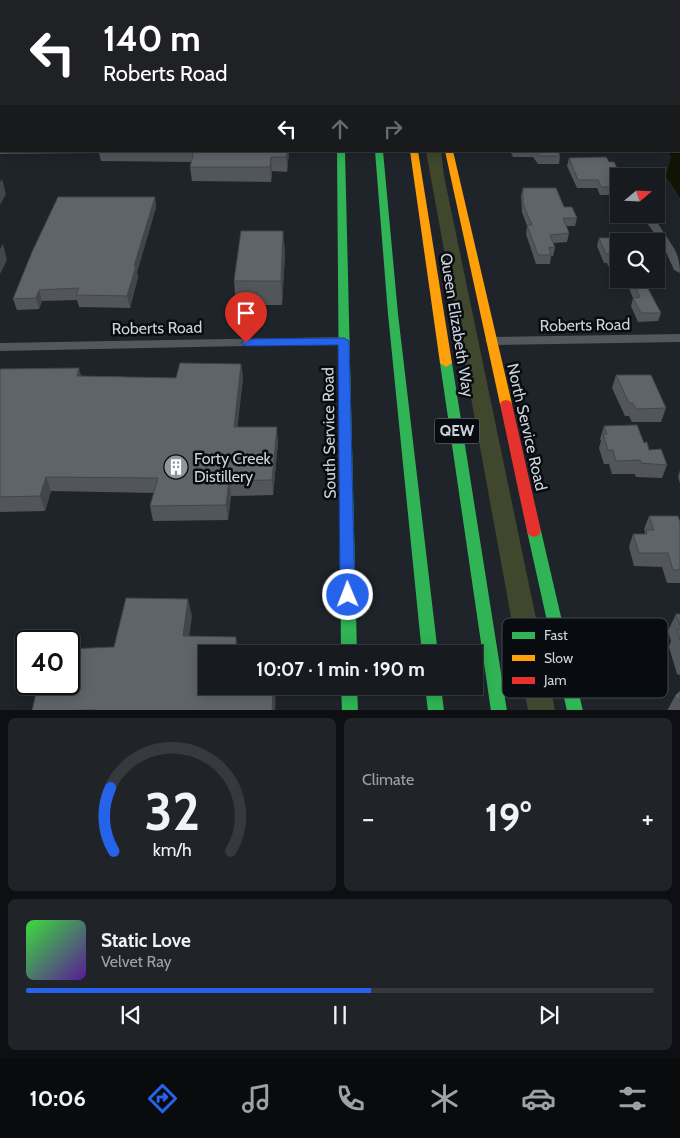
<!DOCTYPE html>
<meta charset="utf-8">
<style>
body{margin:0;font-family:Cabin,sans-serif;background:#202429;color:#f1f3f6;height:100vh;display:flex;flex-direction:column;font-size:19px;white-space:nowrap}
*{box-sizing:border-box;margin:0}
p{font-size:16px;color:#9ea1a5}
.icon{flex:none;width:28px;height:28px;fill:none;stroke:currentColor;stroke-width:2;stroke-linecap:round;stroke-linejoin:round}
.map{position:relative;height:710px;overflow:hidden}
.drawer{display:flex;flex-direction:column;gap:8px;padding:8px;background:#0d0f12;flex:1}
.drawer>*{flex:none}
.top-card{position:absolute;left:0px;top:0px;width:680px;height:152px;box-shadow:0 2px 12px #0003,0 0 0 1px #36393e;background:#202124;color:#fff;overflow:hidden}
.needle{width:32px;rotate:71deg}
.fabs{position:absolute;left:610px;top:168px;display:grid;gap:10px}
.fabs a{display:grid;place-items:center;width:55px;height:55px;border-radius:0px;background:#171b20;box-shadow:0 2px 12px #0003,0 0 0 1px #36393e;font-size:25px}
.speed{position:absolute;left:15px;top:630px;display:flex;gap:10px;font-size:25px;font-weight:700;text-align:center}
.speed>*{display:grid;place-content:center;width:65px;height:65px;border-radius:50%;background:#171b20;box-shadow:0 2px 12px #0003,0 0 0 1px #36393e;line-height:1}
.speed .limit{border:2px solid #111;border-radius:8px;background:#fff;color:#111}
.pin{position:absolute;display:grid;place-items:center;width:42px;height:42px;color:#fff;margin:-51px -21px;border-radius:50% 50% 50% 0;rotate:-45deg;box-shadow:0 0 5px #0007}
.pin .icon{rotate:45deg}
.me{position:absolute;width:55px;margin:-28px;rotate:359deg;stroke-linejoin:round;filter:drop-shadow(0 0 4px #0008)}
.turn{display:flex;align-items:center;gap:18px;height:105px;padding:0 20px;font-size:22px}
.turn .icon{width:65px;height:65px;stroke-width:2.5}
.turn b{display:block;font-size:35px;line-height:42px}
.lanes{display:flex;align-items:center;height:48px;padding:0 20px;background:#0003;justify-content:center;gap:25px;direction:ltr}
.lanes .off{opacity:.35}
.big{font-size:38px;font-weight:700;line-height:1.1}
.drawer .widget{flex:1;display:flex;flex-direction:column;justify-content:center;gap:8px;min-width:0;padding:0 18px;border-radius:8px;background:#202429}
.drawer .dial{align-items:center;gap:0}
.dial svg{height:130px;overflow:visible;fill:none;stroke:#36393e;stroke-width:7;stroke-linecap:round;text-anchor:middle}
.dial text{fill:#f1f3f6;stroke:none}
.song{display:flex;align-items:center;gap:15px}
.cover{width:60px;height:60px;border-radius:8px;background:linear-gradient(135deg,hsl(120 70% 55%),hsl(270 70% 35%))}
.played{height:5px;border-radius:2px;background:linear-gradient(90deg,#2563eb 55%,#36393e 55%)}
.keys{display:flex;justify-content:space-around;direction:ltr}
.heat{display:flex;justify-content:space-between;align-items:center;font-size:28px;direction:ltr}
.drawer .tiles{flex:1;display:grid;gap:8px;grid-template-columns:1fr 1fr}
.widget:last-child{grid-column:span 2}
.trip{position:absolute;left:198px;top:645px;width:285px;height:50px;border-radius:0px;background:#171b20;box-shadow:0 2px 12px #0003,0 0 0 1px #36393e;font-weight:700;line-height:50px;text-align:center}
.dock{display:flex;height:80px;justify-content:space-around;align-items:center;background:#090b0d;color:#9ea1a5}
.dock .icon{width:35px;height:35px}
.dock .selected{color:#2563eb}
.dock b{font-size:22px;color:#f1f3f6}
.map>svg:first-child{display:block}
</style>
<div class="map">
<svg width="680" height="711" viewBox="0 0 680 711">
<rect width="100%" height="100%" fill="#1f242a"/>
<path fill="#41472d" d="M426 151H441L444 176 555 710H528Z"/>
<path fill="#101504" d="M636 0H680V198L666 176 671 157 668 151H679V1Z"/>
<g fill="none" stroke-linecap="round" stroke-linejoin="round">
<path fill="#54585d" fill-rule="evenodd" d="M648 214H656C657 218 657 222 659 225 670 244 680 250 680 273L674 270 663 245 647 223Z
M680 334V342L491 345 485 341 491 337Z
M344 337 350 341 348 344 0 351V343Z"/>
<path fill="#30b455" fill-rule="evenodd" d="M440 0H446V1H440Z
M337 151H345L357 654H341Z
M375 151H383L398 314 438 654H422L388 314Z
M446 359 452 363 507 711H491L440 363Z
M534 525 539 527 541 531 583 711H567L527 531 529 527Z
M341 686H357L358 711H342Z
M425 686H441L444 711H428Z"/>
<path fill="#ff9f0a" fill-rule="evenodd" d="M410 151H418L452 363 446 367 440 363Z
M445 151H453L512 404 510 407H502L500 404Z"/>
<path fill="#e5322d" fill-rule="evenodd" d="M303 0H309V1H303Z
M349 0H355V1H349Z
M506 400 510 401 512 404 541 531 539 535 534 537 529 535 527 531 500 404 502 401Z"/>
</g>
<path fill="#52565a" d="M0 125H1V151H289L287 172 272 171 271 182 192 181 190 167 191 162 101 161 99 153 0 154Z
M510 151H558L560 156 559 164H538L533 157H513Z
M569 158 619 176V195H600L597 188H577L567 166Z
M523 188 564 207 577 218 575 226H566L569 233 567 242 553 243 555 248 553 256H551L550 264H536L526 234 527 226 522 212 521 196Z
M155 197 156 207 137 272 138 277 130 308 79 307 77 300 42 301 39 309 17 310 13 299Z
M625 214H647L645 221 630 222Z
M283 231 285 254 282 305H236L234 281Z
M599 238 619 242V266H608L607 263H604L597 246Z
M625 279H648L651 285 649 290 661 313 658 321 638 322 631 306 633 298Z
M241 364 243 378 237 427 278 442 273 495 231 496 228 520 153 521 150 506 154 493 51 491 45 511 0 512V369L81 376 176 378Z
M616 375 666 408 661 422H632L629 416H625L612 388Z
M604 426 649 450 667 465 662 478 636 477 635 474H612L609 464H604L599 448 601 441 600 439Z
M680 470V483L678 477Z
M649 516 680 522V583H667L662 567 634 566 629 547 633 534H645V532L644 529Z
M676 614H680V675L677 674 669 647 671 641 668 631Z
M680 691V711H667L675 696Z"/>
<path fill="#42464a" d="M287 151H289L287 172 286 157Z
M271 157 272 171 271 182 270 167Z
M2 179 6 194 0 205V182Z
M155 197 156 207 137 272 138 277 130 308 127 296 134 266Z
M283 231 285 254 282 305 281 281Z
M3 244 7 260 0 274V249Z
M39 290 42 301 39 309 36 298Z
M241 364 243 378 236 441 234 427Z
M79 368 83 383 77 376Z
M277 427 278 442 273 495 272 480Z
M46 477 51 491 45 511 40 496Z
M229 481 231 496 228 520 226 505Z
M188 599 192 616 187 653 183 636Z
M236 637 239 654H236Z
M273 686H276L275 711H272Z"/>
<path fill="#5f6469" stroke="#42464a" d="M0 125H1V140H0Z
M194 151H287L286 157H271L270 167H190Z
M536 151H558L560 156H540Z
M606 157 609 162H614L621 176H619V187H601L598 180H578L569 158Z
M523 188H556L564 207H572L577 218H563L569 233 550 235 555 248 549 247 551 255H538L527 225H532L523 204Z
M58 197H155L134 266H136L127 296 76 295 79 288 39 290 36 298 13 299 32 252Z
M241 231H283L281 281H234Z
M599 238H617L619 242V258H610L609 254H606Z
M631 279H648L651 285H646L661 313H641L633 298 640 297Z
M180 363 241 364 234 427H277L272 480 229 481 226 505 150 506 158 478 46 477 40 496 0 497V369L79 368 77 376 176 378Z
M616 375H651L666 408 636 409 633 403H629Z
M637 425 644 443 647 442 649 450 661 449 667 465 641 463 640 460 616 461 613 450H608L603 434H607L604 426Z
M649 516H678L680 522V570H673L668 553H639L633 534H647L646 530H654Z
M126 598 188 599 183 636 236 637V654H240H206V686H273L272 711H97V710L32 711 38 684H69V649L114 647Z
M676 614H680V626Z
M677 630H680V640Z
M680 691V701L675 696Z"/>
<path fill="#2563eb" stroke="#184099" d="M344 338 349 341 355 595 353 600 348 602 342 600 340 595 338 345 246 346 241 343 246 339Z"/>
<defs>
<symbol id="building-disc" viewBox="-11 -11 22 22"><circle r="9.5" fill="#90969d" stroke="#080c11"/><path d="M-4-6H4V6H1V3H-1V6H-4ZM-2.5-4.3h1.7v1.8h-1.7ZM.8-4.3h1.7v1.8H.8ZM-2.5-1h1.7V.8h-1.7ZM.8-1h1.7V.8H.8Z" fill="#fff"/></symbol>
</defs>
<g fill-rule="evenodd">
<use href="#building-disc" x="162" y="453" width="28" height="28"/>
</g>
<g text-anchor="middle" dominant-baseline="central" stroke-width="5" stroke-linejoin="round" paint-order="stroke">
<rect fill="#080c11" stroke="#92979e" stroke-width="1" x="434.5" y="418.5" width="45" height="25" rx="4"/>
<g font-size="15" font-weight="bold" fill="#cdd3db">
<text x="457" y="431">QEW</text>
</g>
<g font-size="16" fill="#cdd3db" stroke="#080c11">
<text transform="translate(457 325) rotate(81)">Queen Elizabeth Way</text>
<text transform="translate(585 325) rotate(-1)">Roberts Road</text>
<text transform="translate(157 328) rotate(-1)">Roberts Road</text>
<text transform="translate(527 427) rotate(77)">North Service Road</text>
<text transform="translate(329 433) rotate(-91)">South Service Road</text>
</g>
<g font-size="16" fill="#cdd3db" stroke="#080c11" text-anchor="start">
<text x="194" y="458">Forty Creek<tspan x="194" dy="18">Distillery</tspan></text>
</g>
</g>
<rect x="502" y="618" width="166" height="80" rx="8" fill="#080c11" stroke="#43484e" stroke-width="1"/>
<rect x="512" y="632" width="23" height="7" fill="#30b455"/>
<rect x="512" y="655" width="23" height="6" fill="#ff9f0a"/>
<rect x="512" y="677" width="23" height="7" fill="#e5322d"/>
<g font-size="14" fill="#cdd3db">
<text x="544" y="640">Fast</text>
<text x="544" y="663">Slow</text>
<text x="544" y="685">Jam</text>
</g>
</svg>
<div class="fabs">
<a><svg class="needle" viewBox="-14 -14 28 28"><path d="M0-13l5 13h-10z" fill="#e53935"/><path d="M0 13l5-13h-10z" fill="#9ea1a5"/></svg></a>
<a><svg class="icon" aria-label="search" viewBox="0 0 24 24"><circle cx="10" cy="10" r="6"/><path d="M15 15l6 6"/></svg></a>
</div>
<div class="speed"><div class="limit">40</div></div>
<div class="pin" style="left:246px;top:343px;background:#d93025"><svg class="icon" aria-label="arrive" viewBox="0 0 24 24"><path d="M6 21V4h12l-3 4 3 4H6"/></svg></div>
<svg class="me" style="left:348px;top:595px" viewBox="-20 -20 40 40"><circle r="17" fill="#2563eb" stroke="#fff" stroke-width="3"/><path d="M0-11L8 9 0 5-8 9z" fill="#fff"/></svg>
<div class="trip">10:07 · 1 min · 190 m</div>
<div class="top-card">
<div class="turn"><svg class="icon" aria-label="left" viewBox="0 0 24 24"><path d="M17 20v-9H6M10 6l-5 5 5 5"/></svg><div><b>140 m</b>Roberts Road</div></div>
<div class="lanes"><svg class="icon" aria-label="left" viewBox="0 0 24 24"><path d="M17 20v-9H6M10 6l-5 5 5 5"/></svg><svg class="icon off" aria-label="ahead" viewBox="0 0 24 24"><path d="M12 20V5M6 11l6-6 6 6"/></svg><svg class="icon off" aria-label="right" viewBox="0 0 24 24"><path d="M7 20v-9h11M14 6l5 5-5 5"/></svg></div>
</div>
</div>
<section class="drawer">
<div class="tiles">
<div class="widget dial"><svg viewBox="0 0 100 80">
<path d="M14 69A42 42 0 1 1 86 69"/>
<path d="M14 69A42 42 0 0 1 12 30" stroke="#2563eb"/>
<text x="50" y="56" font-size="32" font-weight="700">32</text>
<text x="50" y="72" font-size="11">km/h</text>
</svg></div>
<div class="widget"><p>Climate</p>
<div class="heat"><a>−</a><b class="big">19°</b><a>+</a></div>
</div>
<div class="widget">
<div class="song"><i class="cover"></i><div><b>Static Love</b><p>Velvet Ray</p></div></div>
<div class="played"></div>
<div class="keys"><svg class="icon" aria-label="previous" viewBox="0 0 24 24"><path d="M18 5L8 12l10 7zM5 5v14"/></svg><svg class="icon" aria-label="pause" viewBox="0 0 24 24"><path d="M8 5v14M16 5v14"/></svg><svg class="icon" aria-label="next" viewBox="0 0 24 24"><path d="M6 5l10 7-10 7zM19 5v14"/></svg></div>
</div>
</div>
</section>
<nav class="dock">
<b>10:06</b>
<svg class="icon selected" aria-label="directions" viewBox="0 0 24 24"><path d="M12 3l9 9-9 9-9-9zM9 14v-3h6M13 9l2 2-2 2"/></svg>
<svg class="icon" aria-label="music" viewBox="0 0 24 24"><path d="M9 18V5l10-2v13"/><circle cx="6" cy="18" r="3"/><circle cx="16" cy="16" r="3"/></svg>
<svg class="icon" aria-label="phone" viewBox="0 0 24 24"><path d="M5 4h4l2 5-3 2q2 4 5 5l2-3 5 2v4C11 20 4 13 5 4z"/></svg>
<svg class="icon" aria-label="climate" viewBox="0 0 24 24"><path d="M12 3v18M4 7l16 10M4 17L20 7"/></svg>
<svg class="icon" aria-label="car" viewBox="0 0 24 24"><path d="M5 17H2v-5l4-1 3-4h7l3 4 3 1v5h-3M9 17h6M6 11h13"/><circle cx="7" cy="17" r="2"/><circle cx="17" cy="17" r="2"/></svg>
<svg class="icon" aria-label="filters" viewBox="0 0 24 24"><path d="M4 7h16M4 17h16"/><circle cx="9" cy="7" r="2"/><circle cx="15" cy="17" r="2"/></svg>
</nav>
